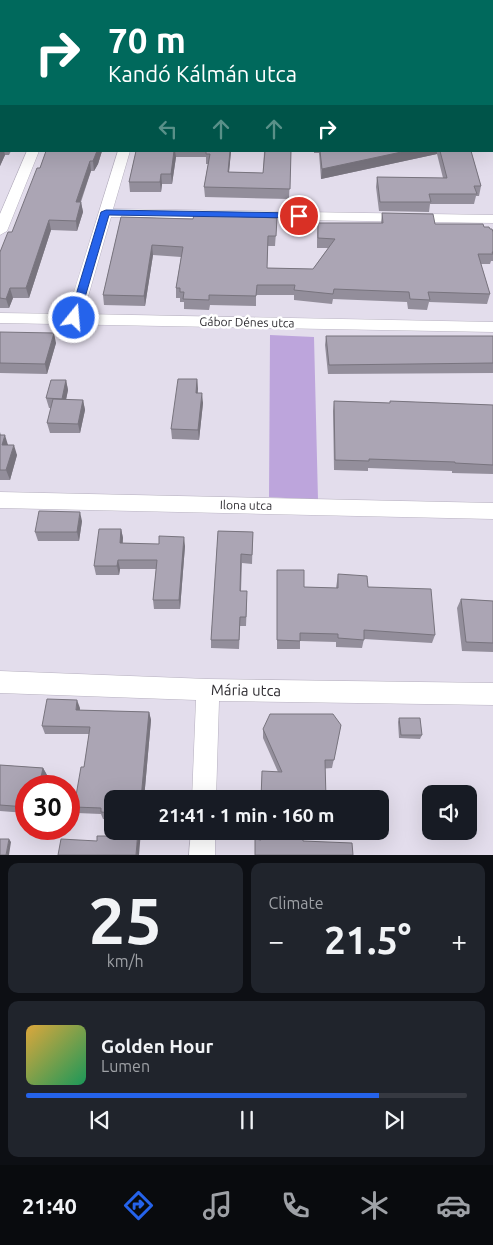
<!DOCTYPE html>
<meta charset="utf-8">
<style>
body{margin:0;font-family:Ubuntu,sans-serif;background:#20242c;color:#f1f3f6;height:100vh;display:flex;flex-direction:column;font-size:19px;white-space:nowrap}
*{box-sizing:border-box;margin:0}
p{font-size:16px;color:#9ea1a6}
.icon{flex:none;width:28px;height:28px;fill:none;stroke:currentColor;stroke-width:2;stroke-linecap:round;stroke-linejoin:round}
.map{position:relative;height:855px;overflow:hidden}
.side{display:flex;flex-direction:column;gap:8px;padding:8px;background:#0d0f14;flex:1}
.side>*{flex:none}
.guide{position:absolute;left:0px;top:0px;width:494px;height:152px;box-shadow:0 5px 20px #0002;background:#00695c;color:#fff;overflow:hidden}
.fabs{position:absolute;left:422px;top:785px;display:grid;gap:10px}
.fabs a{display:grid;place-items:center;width:55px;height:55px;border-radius:10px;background:#171b24;box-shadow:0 5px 20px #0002;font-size:25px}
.speed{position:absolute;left:15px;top:775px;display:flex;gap:10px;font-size:25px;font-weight:700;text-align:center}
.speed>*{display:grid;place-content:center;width:65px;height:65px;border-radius:50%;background:#171b24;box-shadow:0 5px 20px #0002;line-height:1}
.speed .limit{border:8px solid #d22;background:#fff;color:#111}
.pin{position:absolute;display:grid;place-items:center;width:42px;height:42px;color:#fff;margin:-21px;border:2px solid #fff;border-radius:50%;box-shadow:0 1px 5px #0007}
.me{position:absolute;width:55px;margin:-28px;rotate:17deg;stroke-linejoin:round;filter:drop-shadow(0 0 4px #0008)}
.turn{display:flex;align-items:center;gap:18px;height:105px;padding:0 25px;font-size:22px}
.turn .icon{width:65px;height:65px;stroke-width:2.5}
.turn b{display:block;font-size:35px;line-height:42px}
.lanes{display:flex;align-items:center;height:48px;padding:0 25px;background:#0003;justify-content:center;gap:25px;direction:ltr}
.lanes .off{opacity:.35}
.big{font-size:38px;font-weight:700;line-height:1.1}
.side .card{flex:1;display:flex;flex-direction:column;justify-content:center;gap:8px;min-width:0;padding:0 18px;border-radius:10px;background:#20242c}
.side .dial{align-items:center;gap:0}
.dial b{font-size:65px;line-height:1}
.song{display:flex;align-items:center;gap:15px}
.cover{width:60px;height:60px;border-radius:8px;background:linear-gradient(135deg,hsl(40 70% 55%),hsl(150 70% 35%))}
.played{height:5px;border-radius:2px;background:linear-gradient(90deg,#2563eb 80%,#363941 80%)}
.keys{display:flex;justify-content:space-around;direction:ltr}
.heat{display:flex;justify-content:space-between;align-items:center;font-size:28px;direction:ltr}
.side .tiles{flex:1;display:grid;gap:8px;grid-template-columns:1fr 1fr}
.card:last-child{grid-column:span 2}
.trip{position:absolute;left:104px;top:790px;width:285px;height:50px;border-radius:10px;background:#171b24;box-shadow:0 5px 20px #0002;font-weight:700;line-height:50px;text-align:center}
.tabs{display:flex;height:80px;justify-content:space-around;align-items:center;background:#090b0e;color:#9ea1a6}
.tabs .icon{width:35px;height:35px}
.tabs .active{color:#2563eb}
.tabs b{font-size:22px;color:#f1f3f6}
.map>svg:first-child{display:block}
</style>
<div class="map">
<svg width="493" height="855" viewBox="0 0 493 855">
<rect width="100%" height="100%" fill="#e3ddec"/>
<path fill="#bda5dc" d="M32 0H433L434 1H31Z
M270 335 314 337 318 500 269 497Z"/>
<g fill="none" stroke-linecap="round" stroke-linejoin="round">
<defs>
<path id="street" d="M445 0H455L456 1H446Z
M492 133 493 134V143H492Z
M27 151H39L7 231 0 235V214Z
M118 151H130L113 209 493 215V223L111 217 83 314 493 322V332L0 323V313L67 314Z
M0 492 493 503V519L0 508Z
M0 671 208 679 493 683V705L219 701 216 799H192L196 700 0 693Z
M191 831H215V855H189Z"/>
</defs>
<use href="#street" stroke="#b6b0bf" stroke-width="1"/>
<use href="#street" fill="#fff" fill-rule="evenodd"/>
</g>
<path fill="#938e9b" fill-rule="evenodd" d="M471 0H493V54L492 1H471Z
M1 27V63H0V39Z
M0 130 1 151H11L9 155H5L0 166Z
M46 151H102L98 164 94 171H91L81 202 83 212 77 231 51 230 29 298H13L9 308H0V252L12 232 40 168Z
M136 151H291L289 199 205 197 204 187 208 164H206V157H176L172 184H162L161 192H130L129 182ZM231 152H264L263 173 229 172Z
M314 151H471L481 186 479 196H476L474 204H430L429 212 379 211 376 187 377 177 443 178 437 154 321 179 319 153H314Z
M382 213 435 224 484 227 490 229 493 232V261H491L490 264H481L490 294 487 304 429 302 427 310 408 309 407 302 333 299 332 304 294 300V295H256V306L210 305 209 310 184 309V302H180V298H176V288L181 257 153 255 145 306 104 305 103 295 121 217 193 219 277 218 275 246H268L267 268 313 269 328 248H317V233L318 223H381Z
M0 332 56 343 47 374 0 373Z
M326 336H493V373L328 374 325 345Z
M197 379 198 393 203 403 199 440 172 439 171 429Z
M66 380 68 390 66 400H83L85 410 80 433H50L47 423 51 408H49L46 398Z
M334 401 390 403V401L493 405V474L452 473V471L368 468V471L334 470 333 411Z
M0 432 1 435 8 445 17 455 10 480H0Z
M82 521 79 541H38L35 532Z
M121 529 123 538V543L185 546 180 609H154L153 600 156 569H120L119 575H96L94 566Z
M218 531 253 532 252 564 242 563 241 591 247 600 246 626H240L239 649 211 648V640Z
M277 570 304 587 336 588 338 574 368 587 435 635 432 643 364 639 362 648 336 647V642L300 641V649H277Z
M461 599 493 601V652L462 651 457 608Z
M80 708V710L149 712 151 720 144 799H112V820L103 819 101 814 77 813 74 807 84 767 89 734H45L42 726Z
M399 718 422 735 420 739 399 738 398 722Z
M341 725 332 768 278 772 263 738V729Z
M0 765 43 768 47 775 44 786H26V813L0 811Z"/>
<path fill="#78747e" d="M1 149V151H4L5 155 0 166V152Z
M97 151H102L98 164 94 171 93 161Z
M174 151H175L176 157 172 184 171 174Z
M230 151H231L228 182V172Z
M406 151H437V154L321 179 322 169Z
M90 161 91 171 77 211 76 202Z
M161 174 162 184 161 192 160 182Z
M81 202 83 212 77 231 76 221Z
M49 220 51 230 29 298 26 288Z
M152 245 153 255 145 306 144 296Z
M10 288 13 298 9 308 6 299Z
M54 333 56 343 47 374 45 364Z
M197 379 198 389 196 402V393Z
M66 380 68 390 64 409 62 399Z
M202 393 203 403 199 440 198 430Z
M83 400 85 410 80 433 78 424Z
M5 435 8 445H2Z
M14 445 17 455 10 480 6 470Z
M80 512 82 521 79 541 77 532Z
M121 529 123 538 121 552 120 543Z
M184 537 185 546 180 609 179 600Z
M118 560 120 569 119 575 117 566Z
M77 700 80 708 78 718 76 710Z
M149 712 151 720 144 799H141Z
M43 768 47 775 44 786H39Z
M138 831H141L139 855H136Z
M9 839 11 842 9 855H6Z"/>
<path fill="#aba5b4" stroke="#78747e" d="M474 0H493V39L492 1H474Z
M1 27V54H0V29Z
M0 130H1V149L0 152Z
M46 151H97L93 161H90L76 202H81L76 221 49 220 26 288H10L6 299 0 298V252L8 232H12L37 168H40Z
M136 151H174L171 174H161L160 182H129Z
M206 151H230L228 172 263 173 265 151H291L290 189 204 187 210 154H206Z
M320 151H406L322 169Z
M440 151H471L481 186H474L477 194H429L431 202H380L377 177 447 178Z
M382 213 433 214 435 224H483L484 227H489L490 229H492L493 232V252H492L493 254H478L490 294 428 292 430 300 410 299 409 292 334 289 333 294 294 290 295 285H257L256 296 209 295V300L183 299 184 292H180V288H176L183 247 152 245 144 296 103 295 121 217 193 219 194 215H199L277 218 276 236H268L267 268 313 269 335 239 318 238V223H383Z
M0 332 54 333 45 364 0 363Z
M326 336H493V363L329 365Z
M178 379H197L196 393H202L198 430 171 429Z
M51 380H66L62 399 46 398Z
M53 399 83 400 78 424 47 423Z
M334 401 390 403V401L493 405V465L455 463V462L369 459V461L335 460Z
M0 435H5L2 445H14L6 470H0Z
M39 511 80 512 77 532H35Z
M99 529H121L120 543 159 544V536L184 537 179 600H153L157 560H118L117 566H94Z
M218 531 253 532 252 555 241 554 240 591H247L246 617H240L239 640H211Z
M277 570H304V587L338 588V574L367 576 368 587 431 589 435 635 364 630V640L338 638V634L300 633V641L277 640Z
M461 599 493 601V643L466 642Z
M47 699 77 700 76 710 149 712 141 799H112V813L101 812V808L74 807 81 767H84L90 727 42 726Z
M270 714H333L341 725 334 760H325L326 799H261L262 771 282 772 263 729Z
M399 718H420L422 735H401Z
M0 765 43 768 39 786H26V807L0 805Z
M124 831H138L136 855H58L61 839 97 841V836H124Z
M261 831H302L303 841 352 843 353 855H255V839L261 840Z
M0 839H9L6 855H0Z"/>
<path fill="#2563eb" stroke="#184099" d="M106 210 299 213 304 216 299 218 109 215 79 318 78 320H70L69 318 101 212Z"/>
<g text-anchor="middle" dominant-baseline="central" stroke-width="5" stroke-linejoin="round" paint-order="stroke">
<g font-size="12" fill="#2e2c31" stroke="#fff">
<text transform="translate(247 322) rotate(1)">Gábor Dénes utca</text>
<text transform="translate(246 505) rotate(1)">Ilona utca</text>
</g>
<g font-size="15" fill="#2e2c31" stroke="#fff">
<text transform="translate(246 690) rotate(1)">Mária utca</text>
</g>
</g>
</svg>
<div class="fabs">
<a><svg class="icon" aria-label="sound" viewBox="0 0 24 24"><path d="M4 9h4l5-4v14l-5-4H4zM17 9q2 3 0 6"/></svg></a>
</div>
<div class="speed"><div class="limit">30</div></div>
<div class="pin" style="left:299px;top:216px;background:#d93025"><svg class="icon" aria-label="arrive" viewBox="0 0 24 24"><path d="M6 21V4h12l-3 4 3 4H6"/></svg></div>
<svg class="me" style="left:74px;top:318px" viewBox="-20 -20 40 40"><circle r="17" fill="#2563eb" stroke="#fff" stroke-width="3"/><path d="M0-11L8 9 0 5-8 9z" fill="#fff"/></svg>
<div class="trip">21:41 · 1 min · 160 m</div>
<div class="guide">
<div class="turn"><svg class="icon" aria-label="right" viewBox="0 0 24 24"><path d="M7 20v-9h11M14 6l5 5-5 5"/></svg><div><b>70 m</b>Kandó Kálmán utca</div></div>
<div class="lanes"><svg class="icon off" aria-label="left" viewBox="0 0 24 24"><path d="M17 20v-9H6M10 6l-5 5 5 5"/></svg><svg class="icon off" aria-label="ahead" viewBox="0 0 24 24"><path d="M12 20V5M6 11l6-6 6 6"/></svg><svg class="icon off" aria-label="ahead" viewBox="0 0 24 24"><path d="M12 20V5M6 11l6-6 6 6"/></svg><svg class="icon" aria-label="right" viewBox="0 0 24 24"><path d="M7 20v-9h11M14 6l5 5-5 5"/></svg></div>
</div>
</div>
<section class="side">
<div class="tiles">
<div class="card dial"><b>25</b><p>km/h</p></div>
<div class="card"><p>Climate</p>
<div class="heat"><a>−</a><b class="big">21.5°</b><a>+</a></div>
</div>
<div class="card">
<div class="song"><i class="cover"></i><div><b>Golden Hour</b><p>Lumen</p></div></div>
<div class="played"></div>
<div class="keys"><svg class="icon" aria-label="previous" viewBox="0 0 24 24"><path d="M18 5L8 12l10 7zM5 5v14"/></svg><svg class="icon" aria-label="pause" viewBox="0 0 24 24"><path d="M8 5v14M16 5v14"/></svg><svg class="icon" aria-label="next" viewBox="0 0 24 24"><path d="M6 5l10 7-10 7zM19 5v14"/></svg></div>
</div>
</div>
</section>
<nav class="tabs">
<b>21:40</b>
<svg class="icon active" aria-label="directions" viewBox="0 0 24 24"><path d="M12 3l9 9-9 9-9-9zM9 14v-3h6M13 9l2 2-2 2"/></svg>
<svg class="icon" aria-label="music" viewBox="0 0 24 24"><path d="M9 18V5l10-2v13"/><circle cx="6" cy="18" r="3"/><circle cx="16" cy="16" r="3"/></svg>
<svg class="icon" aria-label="phone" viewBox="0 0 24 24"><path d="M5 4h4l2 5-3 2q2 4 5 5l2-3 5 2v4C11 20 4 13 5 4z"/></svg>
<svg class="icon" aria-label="climate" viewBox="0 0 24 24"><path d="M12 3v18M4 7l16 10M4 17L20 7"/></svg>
<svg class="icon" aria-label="car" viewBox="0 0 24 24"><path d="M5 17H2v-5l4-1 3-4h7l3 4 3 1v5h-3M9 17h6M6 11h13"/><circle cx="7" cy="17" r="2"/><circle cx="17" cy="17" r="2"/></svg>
</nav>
